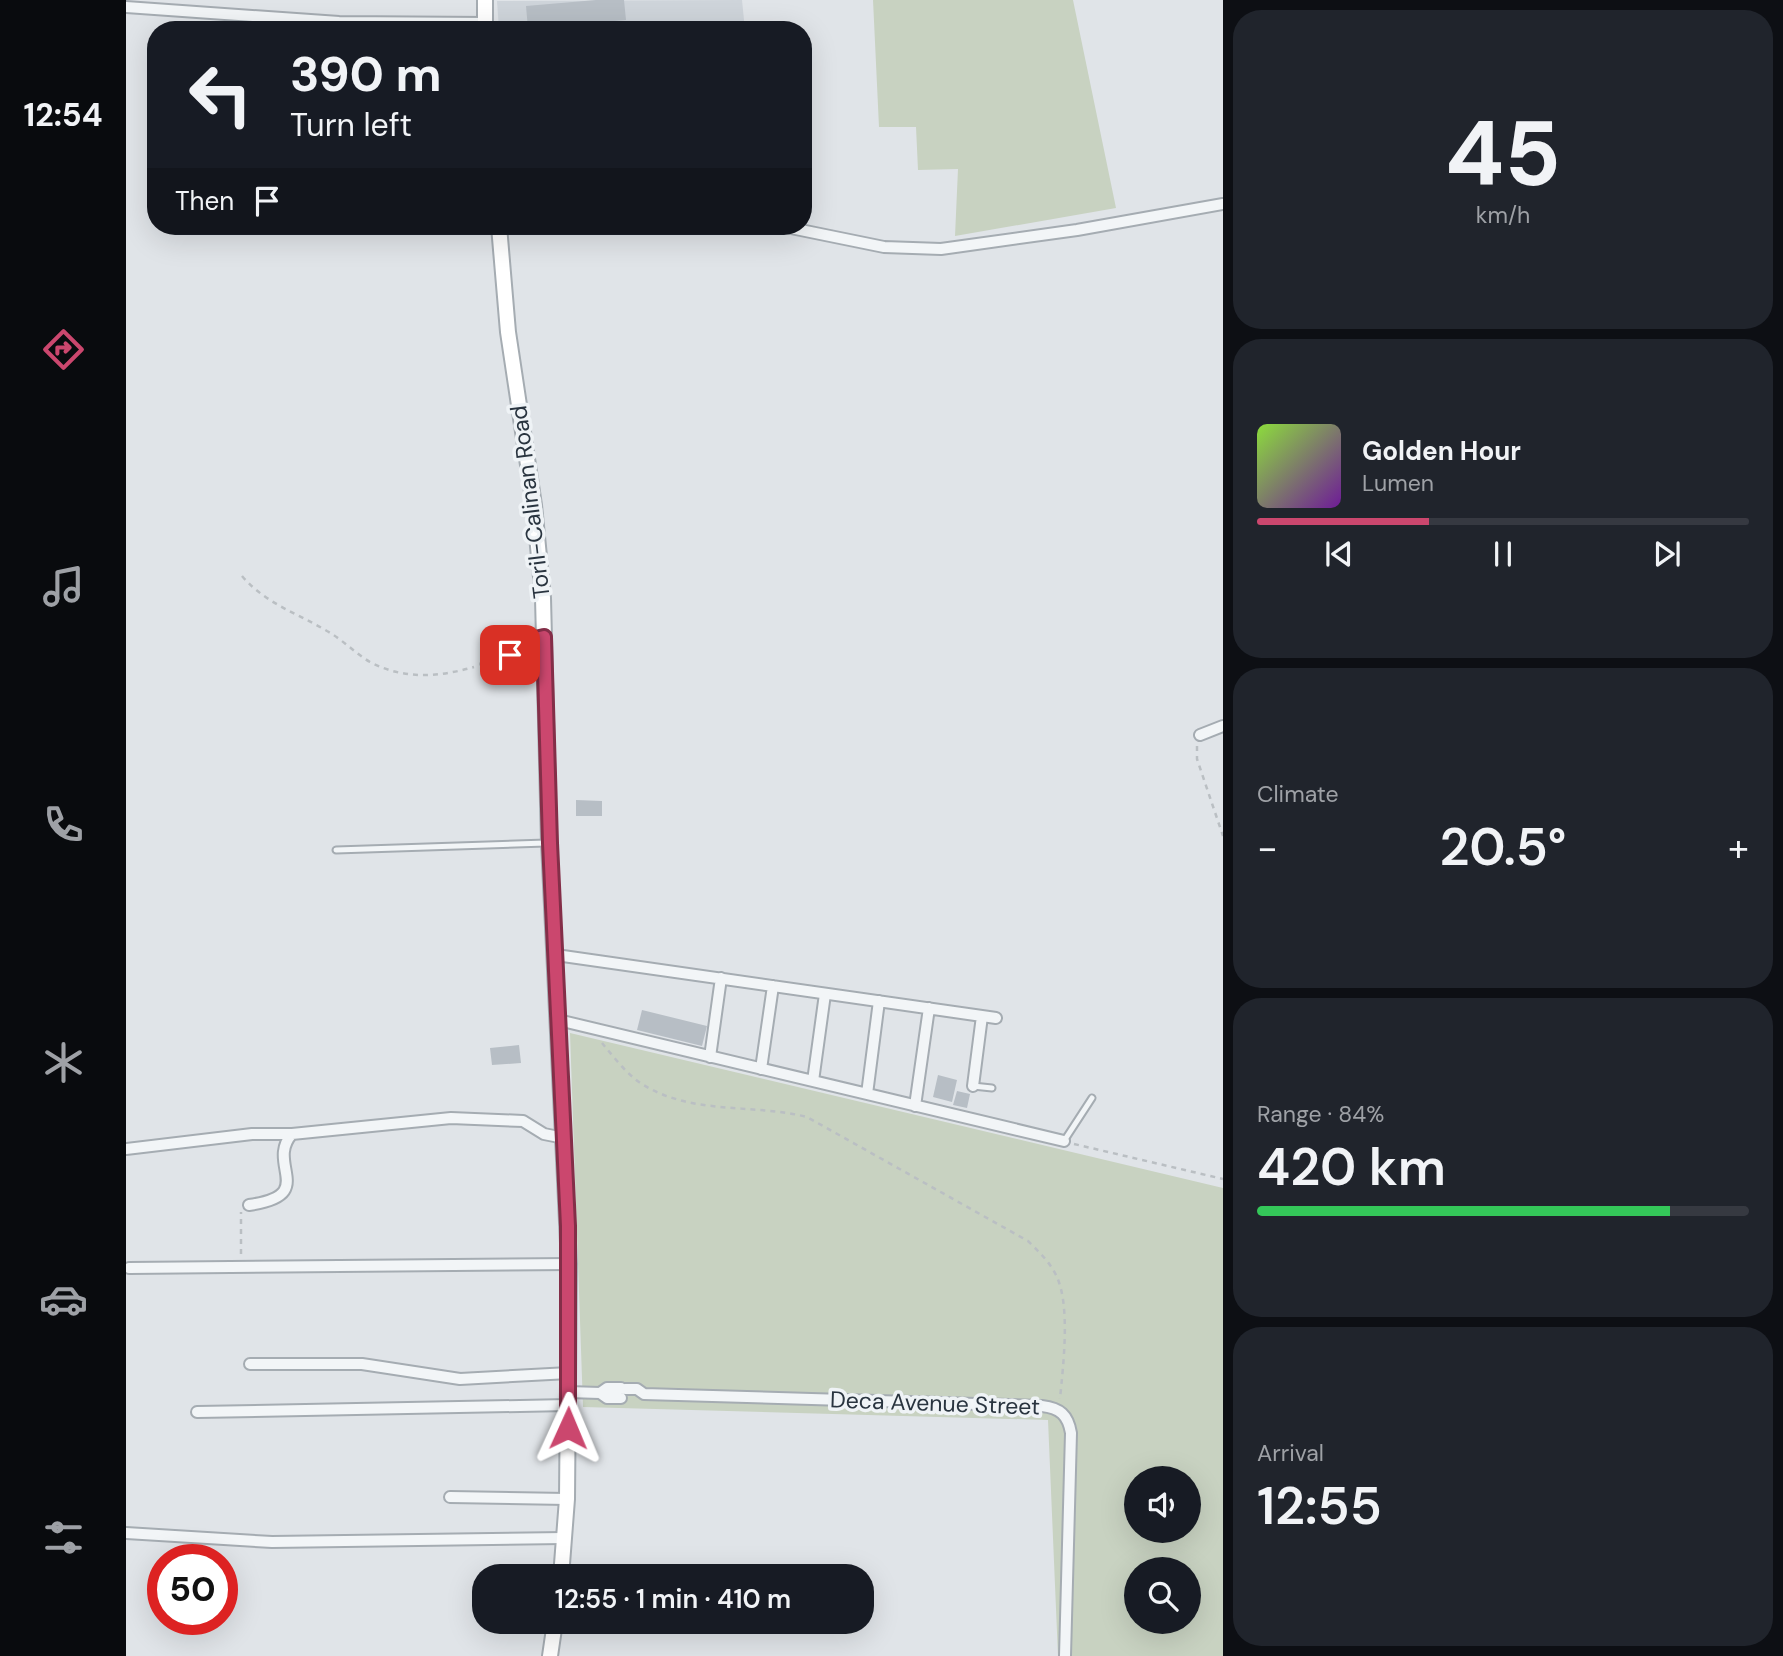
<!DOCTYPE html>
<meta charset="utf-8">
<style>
body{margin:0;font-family:"DM Sans",sans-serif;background:#20242c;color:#f1f3f6;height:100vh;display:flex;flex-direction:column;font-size:26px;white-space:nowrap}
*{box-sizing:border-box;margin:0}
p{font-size:23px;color:#9ea1a6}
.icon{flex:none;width:38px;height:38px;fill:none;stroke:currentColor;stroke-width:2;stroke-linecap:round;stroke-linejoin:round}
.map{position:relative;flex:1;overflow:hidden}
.side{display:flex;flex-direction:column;gap:10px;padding:10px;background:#0d0f14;width:560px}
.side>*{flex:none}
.banner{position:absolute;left:21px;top:21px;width:665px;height:214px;border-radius:28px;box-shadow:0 7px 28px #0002;background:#171b24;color:#f1f3f6;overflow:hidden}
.buttons{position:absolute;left:998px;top:1466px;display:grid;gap:14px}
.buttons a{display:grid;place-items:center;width:77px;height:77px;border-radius:50%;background:#171b24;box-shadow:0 7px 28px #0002;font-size:35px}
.speed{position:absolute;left:21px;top:1544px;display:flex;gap:14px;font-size:35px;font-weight:700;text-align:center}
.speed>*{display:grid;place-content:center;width:91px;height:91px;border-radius:50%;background:#171b24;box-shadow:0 7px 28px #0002;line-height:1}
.speed .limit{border:10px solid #d22;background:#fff;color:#111}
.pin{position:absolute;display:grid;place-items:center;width:60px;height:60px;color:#fff;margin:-30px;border-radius:14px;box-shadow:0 4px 10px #0006}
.me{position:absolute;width:77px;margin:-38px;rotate:1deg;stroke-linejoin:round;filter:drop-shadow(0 0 5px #0008)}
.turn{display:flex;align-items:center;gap:24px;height:147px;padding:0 28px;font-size:32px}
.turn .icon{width:91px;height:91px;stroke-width:2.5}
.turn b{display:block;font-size:49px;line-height:60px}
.then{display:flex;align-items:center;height:66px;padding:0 28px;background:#0003;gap:14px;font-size:26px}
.big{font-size:52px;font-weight:600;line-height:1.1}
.side .widget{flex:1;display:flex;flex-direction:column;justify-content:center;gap:10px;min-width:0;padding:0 24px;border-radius:28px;background:#20242c}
.side .dial{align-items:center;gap:0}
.dial b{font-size:91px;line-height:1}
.song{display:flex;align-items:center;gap:21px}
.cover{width:84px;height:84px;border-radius:10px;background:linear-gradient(135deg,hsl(90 70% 55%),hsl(280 70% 35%))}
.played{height:7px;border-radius:4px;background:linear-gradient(90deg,#cb476e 35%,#363941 35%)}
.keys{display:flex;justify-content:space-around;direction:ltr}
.heat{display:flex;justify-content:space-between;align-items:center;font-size:38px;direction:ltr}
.charge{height:10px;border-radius:5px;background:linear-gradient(90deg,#34c759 84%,#363941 0)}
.trip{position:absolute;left:346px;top:1564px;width:402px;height:70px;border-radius:28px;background:#171b24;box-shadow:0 7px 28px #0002;font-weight:600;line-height:70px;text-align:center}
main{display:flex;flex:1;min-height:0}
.dock{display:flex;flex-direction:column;width:126px;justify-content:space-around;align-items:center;background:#090b0e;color:#9ea1a6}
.dock .icon{width:49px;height:49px}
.dock .on{color:#cb476e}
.dock b{font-size:32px;color:#f1f3f6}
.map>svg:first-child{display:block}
</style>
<main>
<nav class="dock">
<b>12:54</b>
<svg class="icon on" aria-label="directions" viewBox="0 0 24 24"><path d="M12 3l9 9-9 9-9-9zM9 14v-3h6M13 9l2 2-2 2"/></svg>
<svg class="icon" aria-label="music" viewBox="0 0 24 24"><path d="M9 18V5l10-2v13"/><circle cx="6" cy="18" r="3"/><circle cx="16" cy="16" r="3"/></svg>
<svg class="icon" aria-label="phone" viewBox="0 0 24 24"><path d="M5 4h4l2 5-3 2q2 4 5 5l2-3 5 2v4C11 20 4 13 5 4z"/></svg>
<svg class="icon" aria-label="climate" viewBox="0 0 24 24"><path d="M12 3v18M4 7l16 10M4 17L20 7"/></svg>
<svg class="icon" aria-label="car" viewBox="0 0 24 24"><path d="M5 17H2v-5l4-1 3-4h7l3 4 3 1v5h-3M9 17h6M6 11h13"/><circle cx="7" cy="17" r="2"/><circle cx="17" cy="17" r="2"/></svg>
<svg class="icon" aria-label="filters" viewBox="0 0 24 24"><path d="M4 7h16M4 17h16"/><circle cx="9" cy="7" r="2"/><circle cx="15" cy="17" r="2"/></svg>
</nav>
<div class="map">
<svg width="1097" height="1656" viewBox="0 0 1097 1656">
<rect width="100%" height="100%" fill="#e0e4e8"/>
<path fill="#ced4da" d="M616 0 619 30H373L371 1Z"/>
<path fill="#c8d2c1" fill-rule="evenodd" d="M747 0H947L990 208 829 236 832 169 792 170 790 127H753Z
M444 1033 1097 1188V1656H932L922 1420 457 1407ZM1010 1479H1062V1531H1010ZM1010 1570H1062V1622H1010Z"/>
<path fill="#b7bec5" d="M470 0H498L500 20 402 29 400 6Z
M450 800 476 801V816H450Z
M516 1010 581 1026 576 1046 511 1030Z
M393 1045 395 1063 366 1065 364 1048Z
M812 1075 831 1080 826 1102 807 1097Z
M831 1091 844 1094 841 1108 827 1105Z"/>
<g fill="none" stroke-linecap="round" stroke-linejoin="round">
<defs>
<path id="service" d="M358 664 384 655 401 641 418 637
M210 850 420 843
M847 1086 866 1088
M938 1141 966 1098"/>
<path id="minor" d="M0 7 213 22 359 23
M655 226 758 247 815 249 951 230 1097 204
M1074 735 1097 726
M430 955 870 1018
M432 1020 938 1141
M584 1057 595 978
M635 1069 647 986
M687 1081 699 994
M847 1086 856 1016
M741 1094 753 1001
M789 1106 803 1008
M0 1149 126 1134H166L325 1118 397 1121 418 1134 438 1138
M123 1205C193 1195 139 1164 166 1134
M3 1268 443 1264
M124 1364H236L334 1379 443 1373
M499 1389H511L518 1394 916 1406C934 1408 942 1415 945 1433L939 1656
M442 1392 474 1393 481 1388H495
M474 1393 481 1398H495
M71 1412 442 1405
M324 1497 441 1499
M0 1533 146 1542 438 1538"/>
<path id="secondary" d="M359 0V30
M373 226 382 332 408 505 417 598 423 843 443 1264 441 1499 435 1577
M424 1656 429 1622"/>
</defs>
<use href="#service" stroke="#a5acb2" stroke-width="9"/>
<use href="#minor" stroke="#a5acb2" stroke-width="14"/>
<use href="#secondary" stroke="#a5acb2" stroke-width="18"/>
<path stroke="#babfc3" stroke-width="2.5" stroke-dasharray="5 5" stroke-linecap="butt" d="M116 576C140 604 171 613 201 631 217 640 229 653 244 662 278 680 313 677 348 667
M1071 746V759L1097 836
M476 1043C487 1056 499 1072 513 1082 563 1116 626 1103 681 1117L902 1241C913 1252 923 1261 930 1275 945 1305 937 1366 934 1399
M948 1144 1097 1179
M115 1254V1212"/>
<use href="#service" stroke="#f2f5f7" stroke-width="5"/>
<use href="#minor" stroke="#f2f5f7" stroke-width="10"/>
<use href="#secondary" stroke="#fff" stroke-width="14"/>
</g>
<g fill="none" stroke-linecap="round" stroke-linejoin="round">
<defs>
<path id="route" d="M384 655 401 641 418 637 424 843 442 1226V1428"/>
</defs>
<use href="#route" stroke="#842e48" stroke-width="18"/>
<use href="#route" stroke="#cb476e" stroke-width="12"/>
</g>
<g text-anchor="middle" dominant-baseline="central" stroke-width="7" stroke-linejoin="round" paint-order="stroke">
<g font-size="23" fill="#29343f" stroke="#eff3f6">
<text transform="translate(404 502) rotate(-97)">Toril-Calinan Road</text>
<text transform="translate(809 1403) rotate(2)">Deca Avenue Street</text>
</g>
</g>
</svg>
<div class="buttons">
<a><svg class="icon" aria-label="sound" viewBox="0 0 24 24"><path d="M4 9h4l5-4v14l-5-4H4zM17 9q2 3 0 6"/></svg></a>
<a><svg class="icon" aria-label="search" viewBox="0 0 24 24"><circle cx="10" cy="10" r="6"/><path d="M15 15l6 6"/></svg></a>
</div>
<div class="speed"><div class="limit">50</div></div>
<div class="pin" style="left:384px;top:655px;background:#d93025"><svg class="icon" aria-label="arrive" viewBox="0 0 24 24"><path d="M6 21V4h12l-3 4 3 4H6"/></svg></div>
<svg class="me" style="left:442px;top:1428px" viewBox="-20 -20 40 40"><path d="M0-17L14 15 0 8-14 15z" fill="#cb476e" stroke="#fff" stroke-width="4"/></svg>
<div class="trip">12:55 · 1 min · 410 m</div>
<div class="banner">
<div class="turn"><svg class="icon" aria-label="left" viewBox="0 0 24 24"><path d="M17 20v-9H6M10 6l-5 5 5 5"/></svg><div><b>390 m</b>Turn left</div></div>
<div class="then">Then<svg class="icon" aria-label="arrive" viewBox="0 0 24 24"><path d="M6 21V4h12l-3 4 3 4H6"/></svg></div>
</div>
</div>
<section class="side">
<div class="widget dial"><b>45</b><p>km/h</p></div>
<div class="widget">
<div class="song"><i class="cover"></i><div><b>Golden Hour</b><p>Lumen</p></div></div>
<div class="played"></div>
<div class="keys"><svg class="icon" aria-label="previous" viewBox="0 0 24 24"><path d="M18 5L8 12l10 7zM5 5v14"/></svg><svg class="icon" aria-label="pause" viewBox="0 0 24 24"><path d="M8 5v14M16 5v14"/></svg><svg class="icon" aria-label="next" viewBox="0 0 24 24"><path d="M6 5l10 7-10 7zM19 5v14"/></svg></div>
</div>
<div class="widget"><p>Climate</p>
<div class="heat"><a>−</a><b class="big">20.5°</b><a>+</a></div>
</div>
<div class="widget"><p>Range · 84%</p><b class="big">420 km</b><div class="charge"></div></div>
<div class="widget"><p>Arrival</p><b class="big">12:55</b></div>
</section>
</main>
